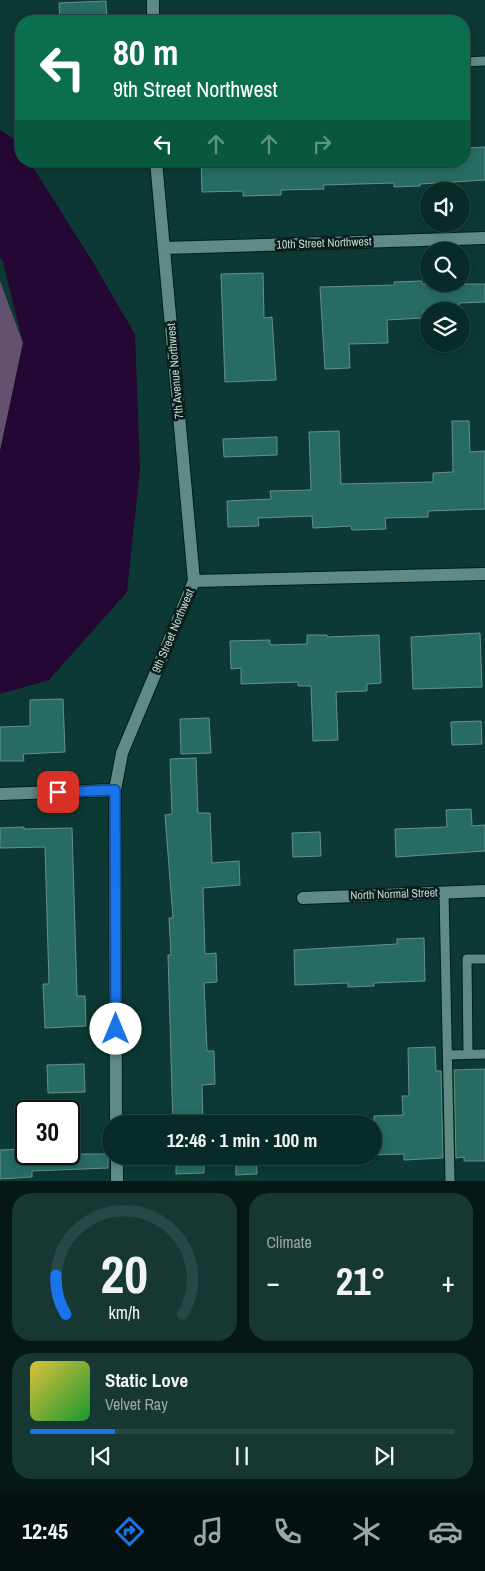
<!DOCTYPE html>
<meta charset="utf-8">
<style>
body{margin:0;font-family:"Archivo Narrow",sans-serif;background:#173733;color:#f1f3f6;height:100vh;display:flex;flex-direction:column;font-size:19px;white-space:nowrap}
*{box-sizing:border-box;margin:0}
p{font-size:16px;color:#99a7a7}
.icon{flex:none;width:28px;height:28px;fill:none;stroke:currentColor;stroke-width:2;stroke-linecap:round;stroke-linejoin:round}
.map{position:relative;height:1181px;overflow:hidden}
.sheet{display:flex;flex-direction:column;gap:12px;padding:12px;background:#051815;flex:1}
.sheet>*{flex:none}
.guide{position:absolute;left:15px;top:15px;width:455px;height:152px;border-radius:20px;box-shadow:0 2px 8px #0003,0 0 0 1px #294744;background:#0b6e4f;color:#fff;overflow:hidden}
.buttons{position:absolute;left:420px;top:182px;display:grid;gap:10px}
.buttons a{display:grid;place-items:center;width:50px;height:50px;border-radius:50%;background:#092b27;box-shadow:0 2px 8px #0003,0 0 0 1px #294744;font-size:25px}
.speed{position:absolute;left:15px;top:1100px;display:flex;gap:10px;font-size:25px;font-weight:700;text-align:center}
.speed>*{display:grid;place-content:center;width:65px;height:65px;border-radius:50%;background:#092b27;box-shadow:0 2px 8px #0003,0 0 0 1px #294744;line-height:1}
.speed .limit{border:2px solid #111;border-radius:8px;background:#fff;color:#111}
.pin{position:absolute;display:grid;place-items:center;width:42px;height:42px;color:#fff;margin:-21px;border-radius:10px;box-shadow:0 2px 8px #0006}
.me{position:absolute;width:55px;margin:-28px;rotate:0deg;stroke-linejoin:round;filter:drop-shadow(0 0 4px #0008)}
.turn{display:flex;align-items:center;gap:18px;height:105px;padding:0 15px;font-size:22px}
.turn .icon{width:65px;height:65px;stroke-width:2.5}
.turn b{display:block;font-size:35px;line-height:42px}
.lanes{display:flex;align-items:center;height:48px;padding:0 15px;background:#0003;justify-content:center;gap:25px;direction:ltr}
.lanes .off{opacity:.35}
.big{font-size:38px;font-weight:700;line-height:1.1}
.sheet .widget{flex:1;display:flex;flex-direction:column;justify-content:center;gap:8px;min-width:0;padding:0 18px;border-radius:20px;background:#173733}
.sheet .dial{align-items:center;gap:0}
.dial svg{height:130px;overflow:visible;fill:none;stroke:#294744;stroke-width:7;stroke-linecap:round;text-anchor:middle}
.dial text{fill:#f1f3f6;stroke:none}
.song{display:flex;align-items:center;gap:15px}
.cover{width:60px;height:60px;border-radius:8px;background:linear-gradient(135deg,hsl(50 70% 55%),hsl(130 70% 35%))}
.played{height:5px;border-radius:2px;background:linear-gradient(90deg,#1a73e8 20%,#294744 20%)}
.keys{display:flex;justify-content:space-around;direction:ltr}
.heat{display:flex;justify-content:space-between;align-items:center;font-size:28px;direction:ltr}
.sheet .tiles{flex:1;display:grid;gap:12px;grid-template-columns:1fr 1fr}
.widget:last-child{grid-column:span 2}
.trip{position:absolute;left:102px;top:1115px;width:280px;height:50px;border-radius:25px;background:#092b27;box-shadow:0 2px 8px #0003,0 0 0 1px #294744;font-weight:700;line-height:50px;text-align:center}
.dock{display:flex;height:80px;justify-content:space-around;align-items:center;background:#041110;color:#99a7a7}
.dock .icon{width:35px;height:35px}
.dock .selected{color:#1a73e8}
.dock b{font-size:22px;color:#f1f3f6}
.map>svg:first-child{display:block}
</style>
<div class="map">
<svg width="485" height="1181" viewBox="0 0 485 1181">
<rect width="100%" height="100%" fill="#0c3934"/>
<path fill="#645170" d="M0 281 23 343 0 451Z"/>
<path fill="#250734" d="M0 130C15 140 21 141 21 161H29L91 259 135 334 140 469 127 592 49 680 0 694V451L23 343 3 262 0 257Z"/>
<path fill="#276b63" stroke="#65918a" d="M106 1 107 21H60L59 3Z
M485 147V180L420 184V186L394 187V183L323 185 324 189 281 190V195L243 196V191L202 192 201 161H464V148Z
M263 273 264 318 272 317 276 380 225 382 221 274Z
M422 281V284H485V302L459 303 460 311H423V318L387 320 388 343 349 344 350 368 325 369 320 287 395 285 394 282Z
M452 421H469L470 452 485 451V509L428 511V517L385 518 386 529 352 530 351 526 313 528 312 516 258 518 259 526 228 527 227 501 271 499 270 491 311 490 309 432 339 431 341 484 433 482V473L453 472Z
M277 437V455L224 457 223 439Z
M480 633 482 687 413 689 411 637Z
M307 635H327V637L379 635 381 683 367 684V691L336 692 338 740 313 741 311 686H298V682L241 684V668L231 669 230 641 270 640V645L307 644Z
M63 699 65 752 23 754 24 761H0V727L30 726V700Z
M209 718 211 753 181 754 180 719Z
M481 721 482 744 452 745 451 722Z
M196 758 198 813H210L212 863 239 861 240 885 203 888 205 954 216 953 217 982 204 983 207 1051H214L215 1084 202 1085 203 1124H173L168 955H171L169 918H173L165 815 172 814 170 759Z
M471 809 472 826 485 825V851L396 857 395 829 447 827 446 810Z
M24 827V829L72 828 77 996H85L86 1026 45 1028 43 984H49L45 847 0 848V828Z
M320 832 321 856 293 857 292 833Z
M424 938 425 981 374 983V986L348 987V983L295 985 294 950 397 944V939Z
M435 1047 436 1071H441L443 1158 404 1160V1154L374 1155V1116L403 1115 402 1096H409L408 1048Z
M84 1064 85 1092 48 1093 47 1065Z
M485 1069V1161H464V1157L456 1158 454 1070Z
M26 1149V1154H108V1168L32 1171V1177L0 1179V1150Z
M176 1156H204V1173L176 1174Z
M236 1156H256L257 1174 236 1175Z"/>
<g fill="none" stroke-linecap="round" stroke-linejoin="round">
<defs>
<path id="service" d="M464 62 485 61
M444 892 450 1181
M468 1054 467 959H485
M448 1055 485 1054"/>
<path id="minor" d="M153 0V21
M164 248 485 238
M194 581 485 574
M0 794 115 790
M303 898 485 891
M116 1124 115 790 122 753 194 581 156 161
M117 1156V1181"/>
</defs>
<use href="#service" stroke="#001e1b" stroke-width="11"/>
<use href="#minor" stroke="#001e1b" stroke-width="14"/>
<use href="#service" stroke="#608b84" stroke-width="9"/>
<use href="#minor" stroke="#608b84" stroke-width="12"/>
</g>
<g fill="none" stroke-linecap="round" stroke-linejoin="round">
<defs>
<path id="route" d="M58 792 115 790 116 1029"/>
</defs>
<use href="#route" stroke="#114b97" stroke-width="12"/>
<use href="#route" stroke="#1a73e8" stroke-width="9"/>
</g>
<g text-anchor="middle" dominant-baseline="central" stroke-width="5" stroke-linejoin="round" paint-order="stroke">
<g font-size="12" fill="#c1d7d3" stroke="#0b1c1a">
<text transform="translate(324 243) rotate(-2)">10th Street Northwest</text>
<text transform="translate(175 371) rotate(-95)">7th Avenue Northwest</text>
<text transform="translate(173 631) rotate(-67)">9th Street Northwest</text>
<text transform="translate(394 894) rotate(-2)">North Normal Street</text>
</g>
</g>
</svg>
<div class="buttons">
<a><svg class="icon" aria-label="sound" viewBox="0 0 24 24"><path d="M4 9h4l5-4v14l-5-4H4zM17 9q2 3 0 6"/></svg></a>
<a><svg class="icon" aria-label="search" viewBox="0 0 24 24"><circle cx="10" cy="10" r="6"/><path d="M15 15l6 6"/></svg></a>
<a><svg class="icon" aria-label="layers" viewBox="0 0 24 24"><path d="M12 4l9 5-9 5-9-5zM3 14l9 5 9-5"/></svg></a>
</div>
<div class="speed"><div class="limit">30</div></div>
<div class="pin" style="left:58px;top:792px;background:#d93025"><svg class="icon" aria-label="arrive" viewBox="0 0 24 24"><path d="M6 21V4h12l-3 4 3 4H6"/></svg></div>
<svg class="me" style="left:116px;top:1029px" viewBox="-20 -20 40 40"><circle r="19" fill="#fff"/><path d="M0-13L10 11 0 6-10 11z" fill="#1a73e8"/></svg>
<div class="trip">12:46 · 1 min · 100 m</div>
<div class="guide">
<div class="turn"><svg class="icon" aria-label="left" viewBox="0 0 24 24"><path d="M17 20v-9H6M10 6l-5 5 5 5"/></svg><div><b>80 m</b>9th Street Northwest</div></div>
<div class="lanes"><svg class="icon" aria-label="left" viewBox="0 0 24 24"><path d="M17 20v-9H6M10 6l-5 5 5 5"/></svg><svg class="icon off" aria-label="ahead" viewBox="0 0 24 24"><path d="M12 20V5M6 11l6-6 6 6"/></svg><svg class="icon off" aria-label="ahead" viewBox="0 0 24 24"><path d="M12 20V5M6 11l6-6 6 6"/></svg><svg class="icon off" aria-label="right" viewBox="0 0 24 24"><path d="M7 20v-9h11M14 6l5 5-5 5"/></svg></div>
</div>
</div>
<section class="sheet">
<div class="tiles">
<div class="widget dial"><svg viewBox="0 0 100 80">
<path d="M14 69A42 42 0 1 1 86 69"/>
<path d="M14 69A42 42 0 0 1 8 45" stroke="#1a73e8"/>
<text x="50" y="56" font-size="32" font-weight="700">20</text>
<text x="50" y="72" font-size="11">km/h</text>
</svg></div>
<div class="widget"><p>Climate</p>
<div class="heat"><a>−</a><b class="big">21°</b><a>+</a></div>
</div>
<div class="widget">
<div class="song"><i class="cover"></i><div><b>Static Love</b><p>Velvet Ray</p></div></div>
<div class="played"></div>
<div class="keys"><svg class="icon" aria-label="previous" viewBox="0 0 24 24"><path d="M18 5L8 12l10 7zM5 5v14"/></svg><svg class="icon" aria-label="pause" viewBox="0 0 24 24"><path d="M8 5v14M16 5v14"/></svg><svg class="icon" aria-label="next" viewBox="0 0 24 24"><path d="M6 5l10 7-10 7zM19 5v14"/></svg></div>
</div>
</div>
</section>
<nav class="dock">
<b>12:45</b>
<svg class="icon selected" aria-label="directions" viewBox="0 0 24 24"><path d="M12 3l9 9-9 9-9-9zM9 14v-3h6M13 9l2 2-2 2"/></svg>
<svg class="icon" aria-label="music" viewBox="0 0 24 24"><path d="M9 18V5l10-2v13"/><circle cx="6" cy="18" r="3"/><circle cx="16" cy="16" r="3"/></svg>
<svg class="icon" aria-label="phone" viewBox="0 0 24 24"><path d="M5 4h4l2 5-3 2q2 4 5 5l2-3 5 2v4C11 20 4 13 5 4z"/></svg>
<svg class="icon" aria-label="climate" viewBox="0 0 24 24"><path d="M12 3v18M4 7l16 10M4 17L20 7"/></svg>
<svg class="icon" aria-label="car" viewBox="0 0 24 24"><path d="M5 17H2v-5l4-1 3-4h7l3 4 3 1v5h-3M9 17h6M6 11h13"/><circle cx="7" cy="17" r="2"/><circle cx="17" cy="17" r="2"/></svg>
</nav>
